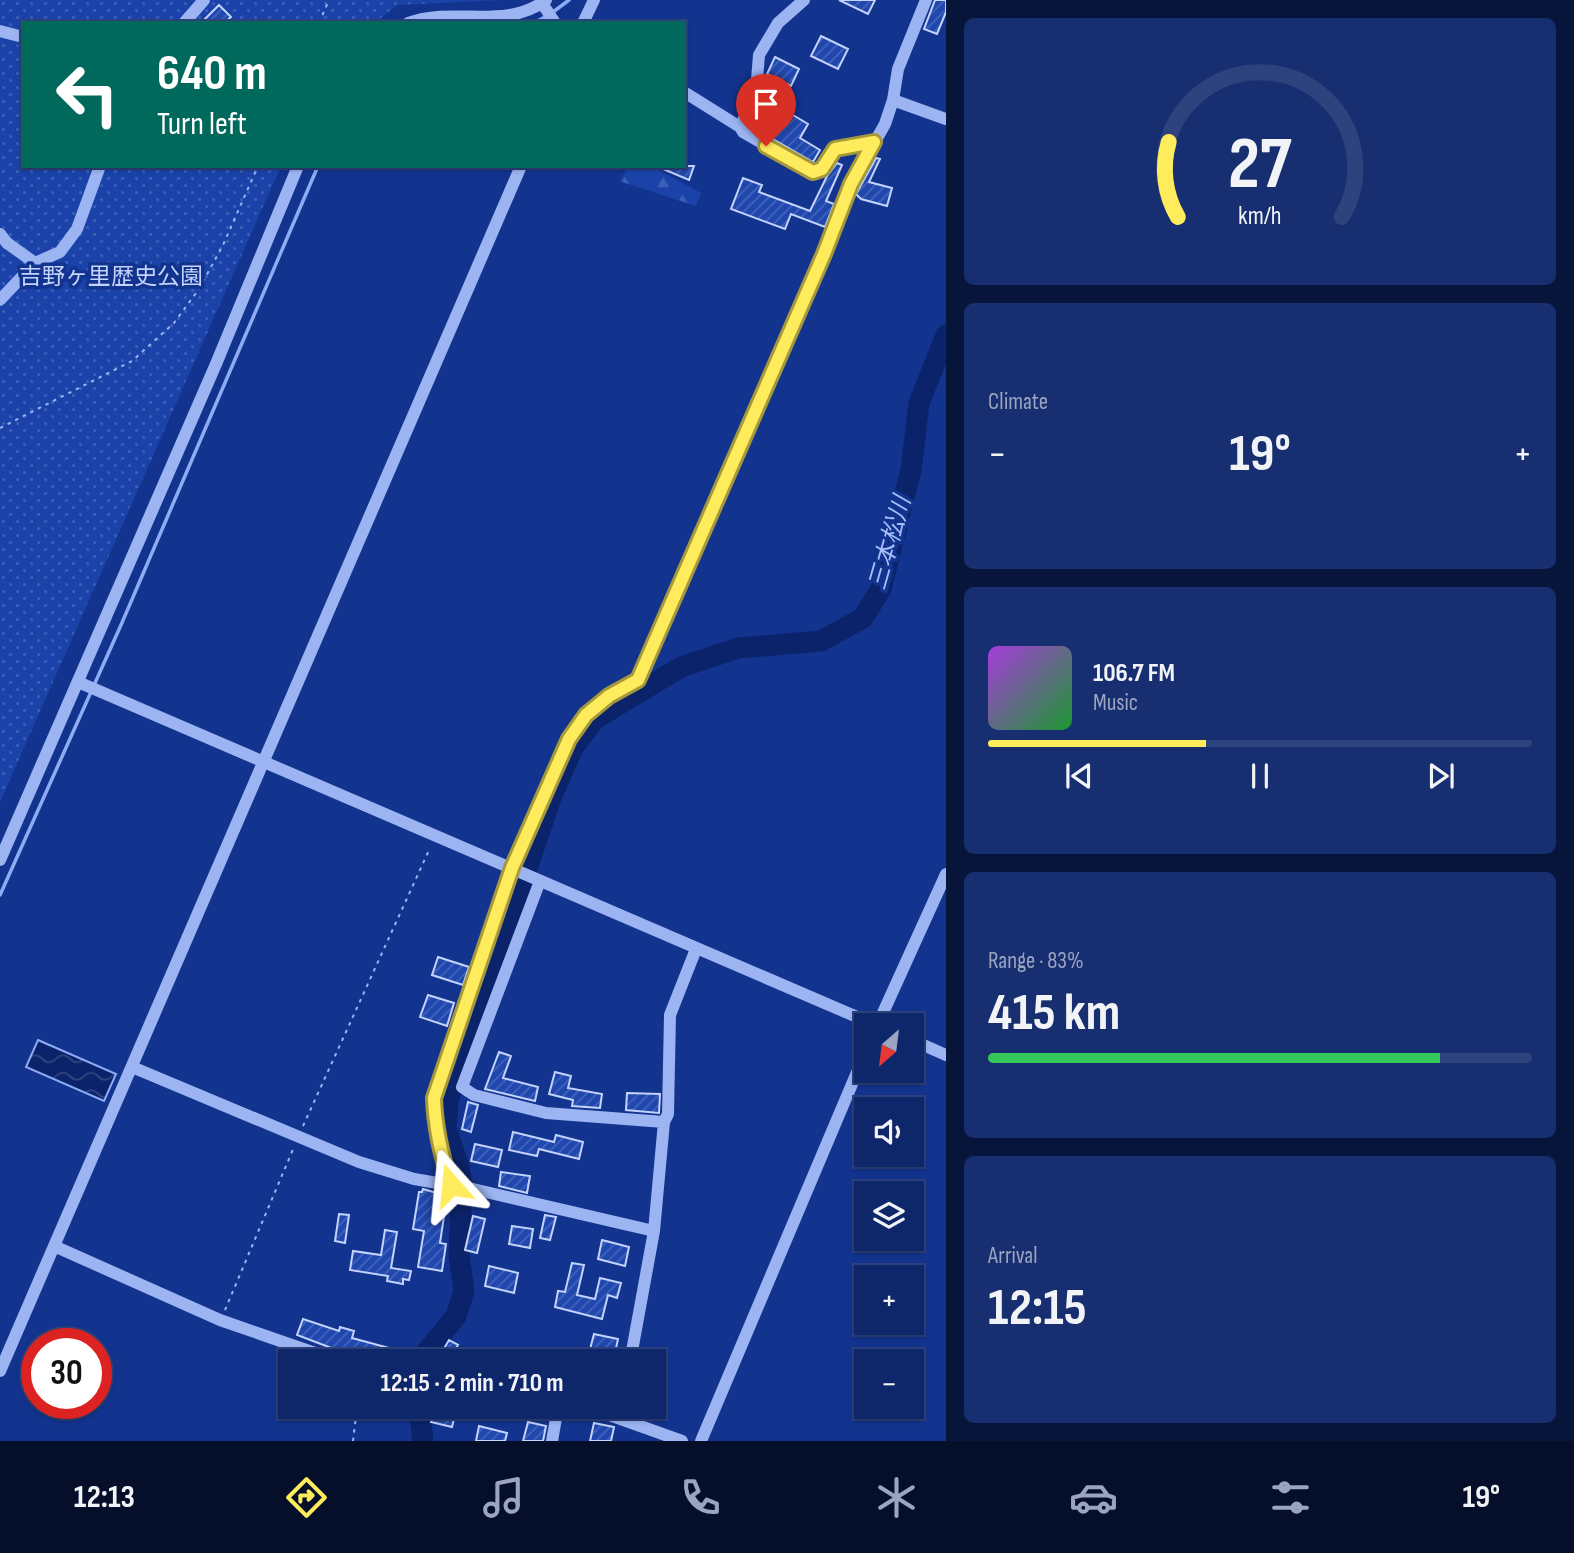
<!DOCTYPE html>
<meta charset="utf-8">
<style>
body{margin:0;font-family:"Sofia Sans Condensed","Noto Sans JP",sans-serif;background:#172e70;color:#f1f3f6;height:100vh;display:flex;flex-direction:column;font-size:26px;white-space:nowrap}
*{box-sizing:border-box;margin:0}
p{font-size:23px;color:#9ba5c1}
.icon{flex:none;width:38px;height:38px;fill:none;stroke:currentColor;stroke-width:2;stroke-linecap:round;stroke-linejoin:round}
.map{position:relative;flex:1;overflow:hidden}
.sheet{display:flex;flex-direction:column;gap:18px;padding:18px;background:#08153a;width:628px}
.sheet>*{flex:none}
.guide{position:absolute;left:21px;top:21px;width:665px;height:147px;border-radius:0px;box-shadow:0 2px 5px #0004,0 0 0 2px #2e437e;background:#00695c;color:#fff;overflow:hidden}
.needle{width:46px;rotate:208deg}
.tools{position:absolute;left:854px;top:1013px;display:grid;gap:14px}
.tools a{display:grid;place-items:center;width:70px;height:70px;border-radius:0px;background:#0e266a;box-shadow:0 2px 5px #0004,0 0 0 2px #2e437e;font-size:35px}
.speed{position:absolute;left:21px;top:1328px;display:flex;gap:14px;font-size:35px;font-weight:700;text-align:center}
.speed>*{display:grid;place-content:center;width:91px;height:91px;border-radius:50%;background:#0e266a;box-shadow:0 2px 5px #0004,0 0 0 2px #2e437e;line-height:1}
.speed .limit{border:10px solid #d22;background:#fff;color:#111}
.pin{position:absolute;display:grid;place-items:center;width:60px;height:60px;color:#fff;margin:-72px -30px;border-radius:50% 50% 50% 0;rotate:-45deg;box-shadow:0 0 7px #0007}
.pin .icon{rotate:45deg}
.me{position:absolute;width:77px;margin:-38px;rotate:342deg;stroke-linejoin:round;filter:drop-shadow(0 0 5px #0008)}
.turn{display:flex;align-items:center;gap:24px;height:147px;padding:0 21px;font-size:32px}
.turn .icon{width:91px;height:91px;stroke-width:2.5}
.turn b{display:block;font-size:49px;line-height:60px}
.big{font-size:52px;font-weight:700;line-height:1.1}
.sheet .widget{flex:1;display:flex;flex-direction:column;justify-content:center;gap:10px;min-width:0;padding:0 24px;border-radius:10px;background:#172e70}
.sheet .dial{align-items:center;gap:0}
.dial svg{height:182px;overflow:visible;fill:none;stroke:#2e437e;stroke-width:7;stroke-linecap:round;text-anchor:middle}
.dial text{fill:#f1f3f6;stroke:none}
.song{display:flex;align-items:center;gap:21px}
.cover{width:84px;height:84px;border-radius:10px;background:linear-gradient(135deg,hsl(280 70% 55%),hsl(130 70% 35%))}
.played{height:7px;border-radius:4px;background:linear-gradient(90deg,#ffec5c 40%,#2e437e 40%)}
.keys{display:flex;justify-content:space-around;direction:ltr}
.heat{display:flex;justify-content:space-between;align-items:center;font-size:38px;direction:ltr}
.charge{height:10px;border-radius:5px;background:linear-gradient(90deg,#34c759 83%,#2e437e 0)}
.trip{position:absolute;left:278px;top:1349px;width:388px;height:70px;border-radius:0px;background:#0e266a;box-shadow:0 2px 5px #0004,0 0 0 2px #2e437e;font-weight:700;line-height:70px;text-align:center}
.menu{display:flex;height:112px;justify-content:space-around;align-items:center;background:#060f2a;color:#9ba5c1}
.menu .icon{width:49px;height:49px}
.menu .on{color:#ffec5c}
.menu b{font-size:32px;color:#f1f3f6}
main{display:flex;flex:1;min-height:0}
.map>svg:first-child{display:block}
</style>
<main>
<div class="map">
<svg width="946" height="1441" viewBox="0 0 946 1441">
<defs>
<pattern id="green-dots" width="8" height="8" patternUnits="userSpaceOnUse" patternTransform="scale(1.75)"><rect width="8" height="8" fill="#1a42a9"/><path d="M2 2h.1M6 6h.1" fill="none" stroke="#3c5eb6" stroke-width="1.8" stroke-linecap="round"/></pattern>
<pattern id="forest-firs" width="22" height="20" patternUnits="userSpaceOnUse" patternTransform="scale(1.75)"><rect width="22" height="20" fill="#1a42a9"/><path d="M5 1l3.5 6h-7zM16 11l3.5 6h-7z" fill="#3c5eb6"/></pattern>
<pattern id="water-waves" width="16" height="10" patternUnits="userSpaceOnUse" patternTransform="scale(1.75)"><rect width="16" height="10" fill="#0b236a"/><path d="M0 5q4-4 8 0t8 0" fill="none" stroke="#304480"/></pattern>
<pattern id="building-hatch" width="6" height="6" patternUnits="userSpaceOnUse" patternTransform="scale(1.75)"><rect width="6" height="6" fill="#2047ae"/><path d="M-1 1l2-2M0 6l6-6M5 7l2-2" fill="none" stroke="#4163ba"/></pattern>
</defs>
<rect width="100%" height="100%" fill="#12338e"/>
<path fill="url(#green-dots)" d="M0 0H501L397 5 375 23H23V166H281L0 802Z"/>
<path fill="url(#forest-firs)" d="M629 166H651L701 193 696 206 619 181Z"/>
<path fill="url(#water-waves)" stroke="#8eacf5" stroke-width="2" d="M38 1040 116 1074 104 1101 26 1067Z"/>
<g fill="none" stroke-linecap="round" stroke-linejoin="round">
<path stroke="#8eacf5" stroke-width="3.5" d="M553 12 569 0
M533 23 547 16
M0 895 121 625 318 166"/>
<path stroke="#0b236a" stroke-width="21" d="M424 1362 425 1354 456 1316 464 1291 459 1254 462 1190 459 1167 446 1128 448 1100 552 795 573 748 595 719 681 667 738 648 821 641 863 618 881 589 911 470 919 403 946 335
M419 1407 423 1441"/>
</g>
<path fill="url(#building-hatch)" stroke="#c3d3fc" stroke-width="2" d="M839 0H875L868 14Z
M935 0H946V12L937 34 924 29Z
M219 5 231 17 224 23H201Z
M821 36 848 49 838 69 811 56Z
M775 57 799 69 791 86 767 74Z
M757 110 782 122 788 112 808 124 800 138 820 150 813 162 750 126Z
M876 158 880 159 869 182 892 188 887 206 861 199 856 194Z
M837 163 842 165 826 201 834 204 825 227 791 214 785 229 731 209 743 178 762 185 759 192 810 211 827 176Z
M656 166H694L689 180Z
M438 957 469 967 463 985 432 975Z
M428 995 454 1003 447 1026 420 1017Z
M499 1052 511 1056 503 1078 538 1087 535 1101 485 1089Z
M555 1072 571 1076 568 1088 602 1094 600 1108 572 1106 573 1100 549 1094Z
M627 1093 660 1094 659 1113 626 1110Z
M468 1102 478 1105 471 1132 462 1129Z
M513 1132 554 1142 556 1135 583 1142 579 1159 539 1149 537 1156 509 1150Z
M475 1144 502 1150 498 1167 471 1161Z
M501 1172 530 1176 527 1193 499 1186Z
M423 1189 447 1196 440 1243 446 1244 442 1271 418 1267 424 1231 413 1229 419 1192H422Z
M339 1214 349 1215 345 1243 335 1241Z
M545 1215 556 1217 550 1240 540 1238Z
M473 1216 485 1219 477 1253 465 1250Z
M512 1226 533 1229 530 1248 509 1244Z
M385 1230 397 1232 391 1268 411 1271 409 1280 403 1279V1284L387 1281 388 1276 350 1270 353 1251 381 1255Z
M602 1240 629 1247 625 1266 598 1259Z
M572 1263 584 1265 577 1295 595 1299 600 1278 621 1283 617 1298 608 1295 602 1319 555 1307 558 1291 565 1292Z
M489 1266 518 1273 514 1293 485 1286Z
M303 1319 339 1331 340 1327 354 1331 352 1338 389 1348 386 1362H364L365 1357 334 1349 297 1335Z
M594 1334 618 1339 613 1362H590L592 1354 589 1353Z
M449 1340 458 1345 448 1362H436Z
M434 1407 456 1410 452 1427 431 1422Z
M528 1422 546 1426 543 1441H523Z
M594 1423 614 1427 611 1441H590Z
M479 1426 507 1433 505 1441H476Z"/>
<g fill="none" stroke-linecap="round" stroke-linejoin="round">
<path stroke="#9cb4f1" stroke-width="2" stroke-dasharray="3.5 5" stroke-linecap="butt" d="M319 23 329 0
M0 428 132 361 174 323 199 289 223 245 258 166
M303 1126 430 848
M225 1310 294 1147
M353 1441 357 1407"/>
<path stroke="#9cb4f1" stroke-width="12" d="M804 0 778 23 759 55 756 92 740 127 743 132 812 172 822 169 835 149 874 142
M542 3 555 23
M184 23 204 0
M408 23C452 6 505 31 546 0
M583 23 594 0
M0 31 23 37
M684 92 740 127
M893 100 946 119
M0 234 7 243 35 263
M0 300 35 263 60 252 77 229 100 166
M78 682 878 1026
M0 860 216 364 298 166
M540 881 462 1087 474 1095 546 1113 664 1122
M877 1026 946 874
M912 1040 946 1055
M132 1067 359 1162 414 1179 473 1189 654 1231
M451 1185C441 1155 435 1129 434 1098L512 868 569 739 586 715 609 696 638 680 824 254 851 184 885 124 893 100 898 69 926 0
M54 1246 220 1320 341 1362
M630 1362 654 1231 664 1122 668 1114 670 1015 696 949
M0 1371 521 166
M525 1407 534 1410 538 1407
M587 1407 682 1441
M552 1441 558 1407
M701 1441 866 1051"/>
</g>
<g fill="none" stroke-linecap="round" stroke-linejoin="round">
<defs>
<path id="route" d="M451 1185C441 1155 435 1129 434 1098L512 868 569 739 586 715 609 696 638 680 824 254 851 184 874 142 835 149 822 169 813 172 766 146"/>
</defs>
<use href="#route" stroke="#a6993c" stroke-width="18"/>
<use href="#route" stroke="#ffec5c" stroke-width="12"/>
</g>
<g text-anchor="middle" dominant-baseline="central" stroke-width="7" stroke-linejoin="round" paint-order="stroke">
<g font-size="23" fill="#c3d3fc" stroke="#12338e">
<text x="111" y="277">吉野ヶ里歴史公園</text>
</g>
<g font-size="24" font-style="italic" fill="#a8bff9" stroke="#12338e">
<text transform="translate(890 543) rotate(-74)">三本松川</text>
</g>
</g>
</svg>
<div class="tools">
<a><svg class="needle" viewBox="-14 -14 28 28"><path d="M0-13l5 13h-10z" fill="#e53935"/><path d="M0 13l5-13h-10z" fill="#9ba5c1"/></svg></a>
<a><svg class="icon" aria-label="sound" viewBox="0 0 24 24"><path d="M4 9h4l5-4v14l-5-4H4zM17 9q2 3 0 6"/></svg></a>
<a><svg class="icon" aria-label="layers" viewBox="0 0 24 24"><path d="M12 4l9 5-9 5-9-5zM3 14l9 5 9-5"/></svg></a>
<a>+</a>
<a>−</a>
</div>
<div class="speed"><div class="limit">30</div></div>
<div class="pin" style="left:766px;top:146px;background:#d93025"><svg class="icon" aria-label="arrive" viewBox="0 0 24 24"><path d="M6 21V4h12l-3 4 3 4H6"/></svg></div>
<svg class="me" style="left:451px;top:1185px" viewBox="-20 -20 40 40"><path d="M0-17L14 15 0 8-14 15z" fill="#ffec5c" stroke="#fff" stroke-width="4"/></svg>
<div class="trip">12:15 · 2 min · 710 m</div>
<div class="guide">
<div class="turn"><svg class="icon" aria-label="left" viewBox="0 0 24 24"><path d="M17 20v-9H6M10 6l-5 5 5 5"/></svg><div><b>640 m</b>Turn left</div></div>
</div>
</div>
<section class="sheet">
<div class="widget dial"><svg viewBox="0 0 100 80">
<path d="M14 69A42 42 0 1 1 86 69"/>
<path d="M14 69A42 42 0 0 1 10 36" stroke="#ffec5c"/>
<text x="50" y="56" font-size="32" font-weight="700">27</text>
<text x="50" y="72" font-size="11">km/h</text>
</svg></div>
<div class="widget"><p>Climate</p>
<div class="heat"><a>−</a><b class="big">19°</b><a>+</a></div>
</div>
<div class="widget">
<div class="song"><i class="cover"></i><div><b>106.7 FM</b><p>Music</p></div></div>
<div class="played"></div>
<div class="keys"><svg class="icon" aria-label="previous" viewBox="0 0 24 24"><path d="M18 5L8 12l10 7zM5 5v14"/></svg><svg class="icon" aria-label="pause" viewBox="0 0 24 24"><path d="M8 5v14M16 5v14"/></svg><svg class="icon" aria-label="next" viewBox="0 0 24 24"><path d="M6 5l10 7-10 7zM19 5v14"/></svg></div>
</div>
<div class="widget"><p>Range · 83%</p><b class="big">415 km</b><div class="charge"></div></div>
<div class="widget"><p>Arrival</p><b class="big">12:15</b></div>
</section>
</main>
<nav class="menu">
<b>12:13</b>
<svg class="icon on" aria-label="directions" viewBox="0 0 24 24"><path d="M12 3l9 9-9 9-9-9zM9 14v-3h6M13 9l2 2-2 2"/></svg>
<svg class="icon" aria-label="music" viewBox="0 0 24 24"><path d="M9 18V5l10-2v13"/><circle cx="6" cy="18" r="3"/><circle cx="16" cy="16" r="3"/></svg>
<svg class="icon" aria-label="phone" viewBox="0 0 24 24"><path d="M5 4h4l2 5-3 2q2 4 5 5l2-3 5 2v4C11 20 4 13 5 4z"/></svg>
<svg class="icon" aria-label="climate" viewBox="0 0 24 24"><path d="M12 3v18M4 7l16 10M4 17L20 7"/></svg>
<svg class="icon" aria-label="car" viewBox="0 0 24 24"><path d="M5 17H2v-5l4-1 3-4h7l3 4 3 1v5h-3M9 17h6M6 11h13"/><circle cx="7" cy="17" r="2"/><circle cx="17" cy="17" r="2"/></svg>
<svg class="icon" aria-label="filters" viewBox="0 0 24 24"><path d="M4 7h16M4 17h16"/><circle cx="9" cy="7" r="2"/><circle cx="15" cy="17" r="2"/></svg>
<b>19°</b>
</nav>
